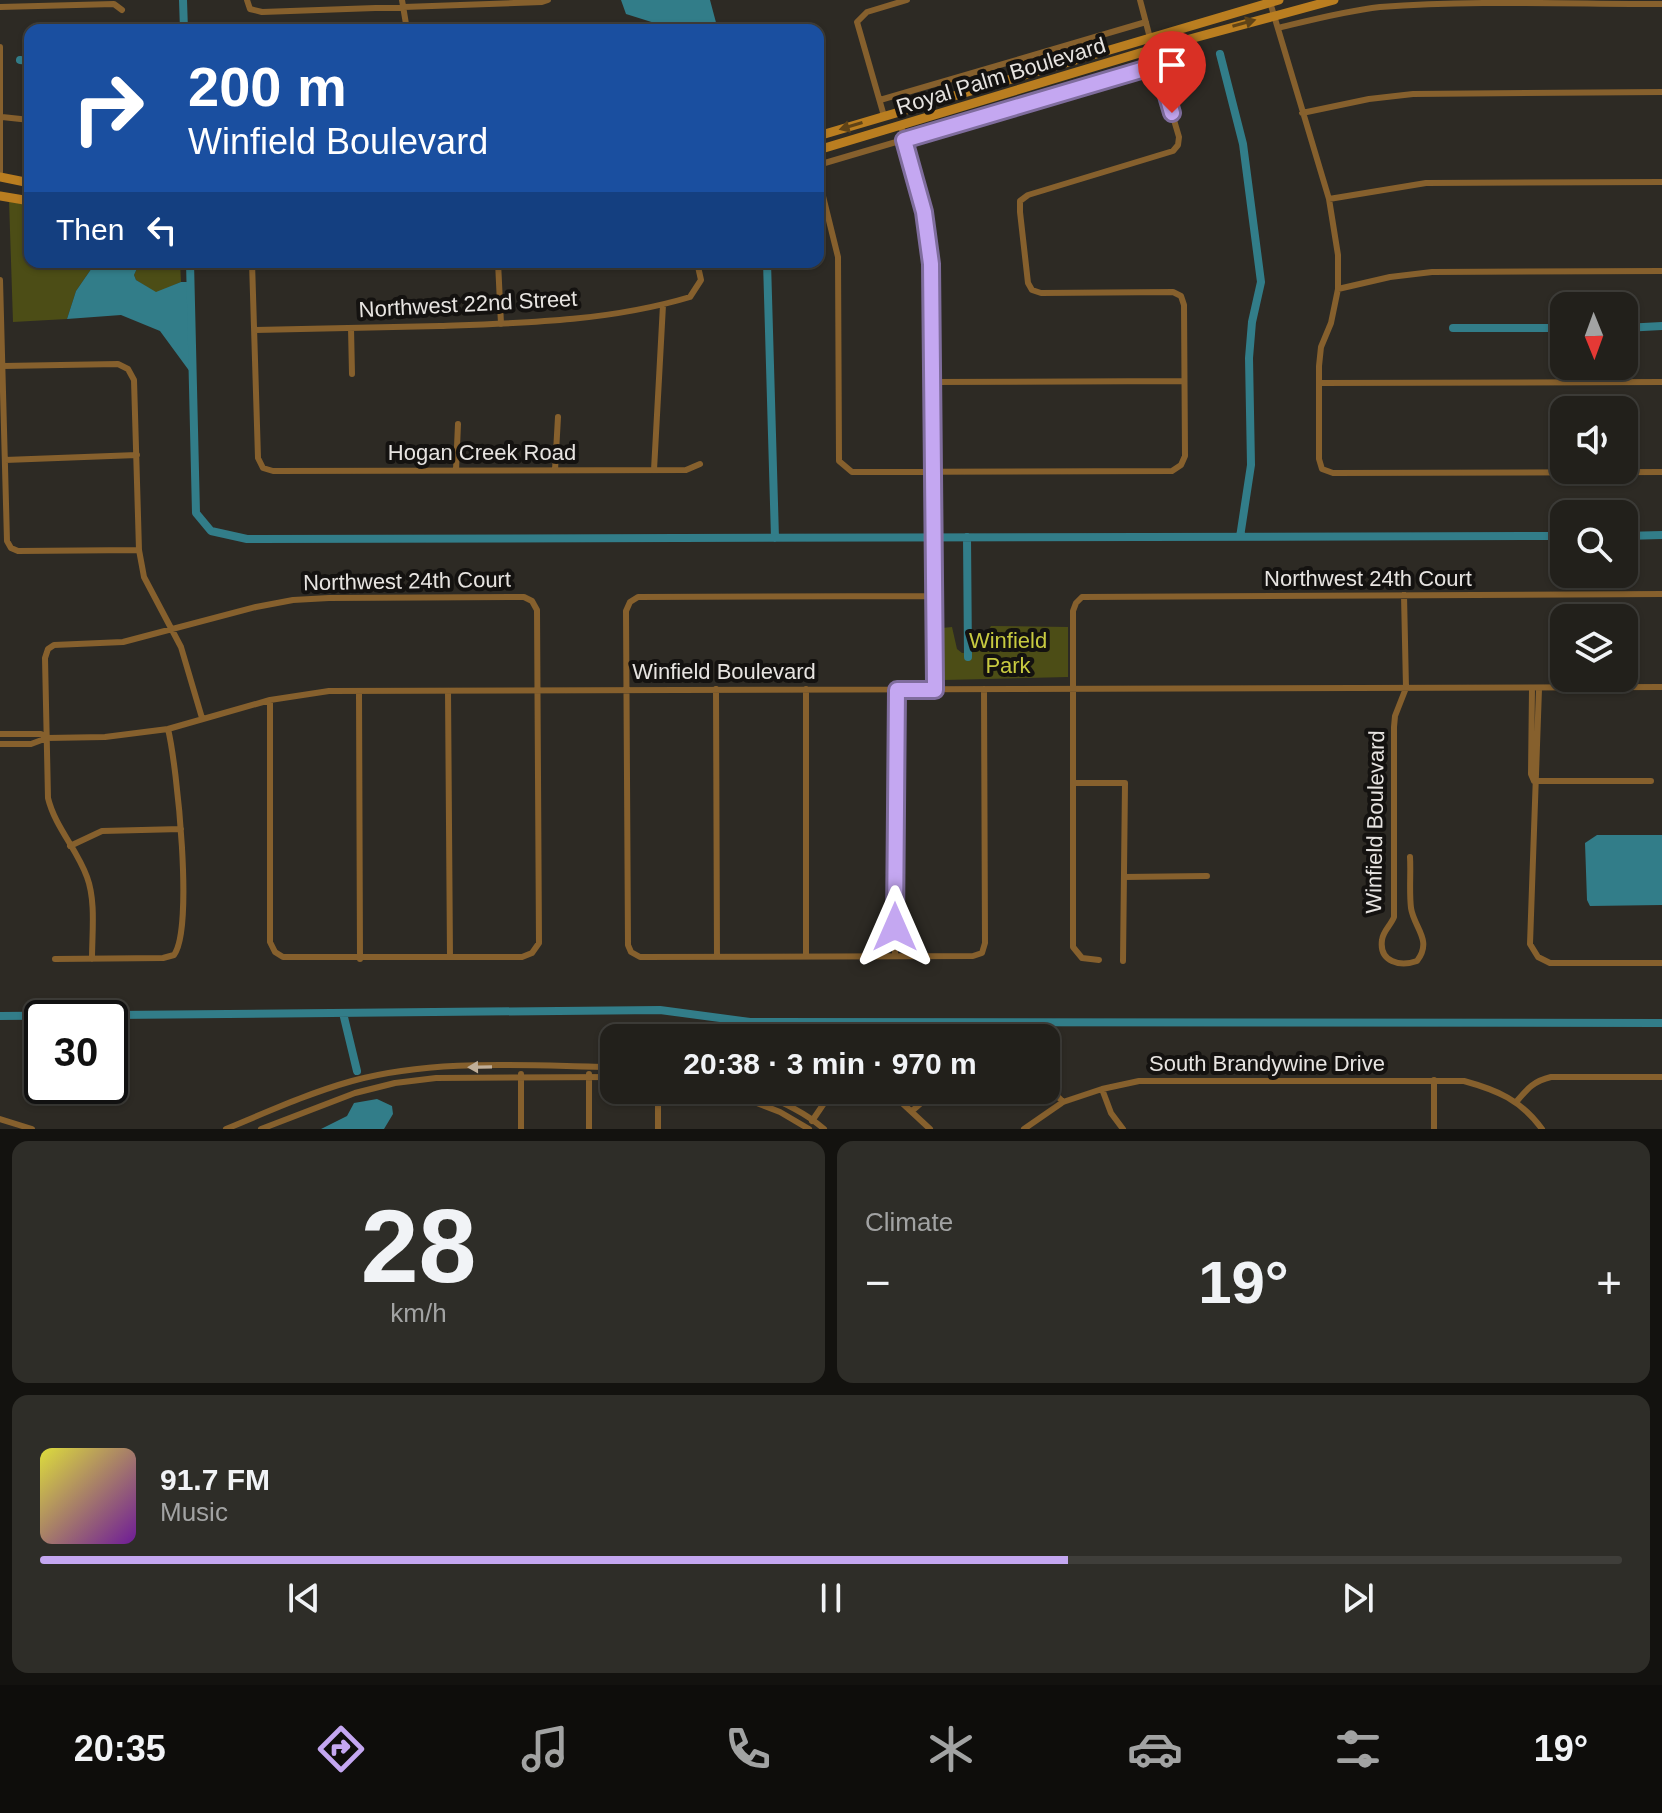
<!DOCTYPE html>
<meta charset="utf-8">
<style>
body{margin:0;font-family:Arial,sans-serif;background:#2e2d28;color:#f1f3f6;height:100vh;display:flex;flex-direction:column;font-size:30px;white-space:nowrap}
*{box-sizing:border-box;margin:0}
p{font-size:26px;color:#a2a3a3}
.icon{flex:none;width:44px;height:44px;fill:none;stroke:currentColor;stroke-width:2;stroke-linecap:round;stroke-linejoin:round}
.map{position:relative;height:1129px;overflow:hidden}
.side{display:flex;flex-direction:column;gap:12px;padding:12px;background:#13120f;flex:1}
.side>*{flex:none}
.banner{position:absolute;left:24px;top:24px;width:800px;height:244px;border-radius:16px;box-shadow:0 2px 6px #0004,0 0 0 2px #3f3e3a;background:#1a4fa0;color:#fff;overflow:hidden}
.needle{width:52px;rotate:179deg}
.buttons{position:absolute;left:1550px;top:292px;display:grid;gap:16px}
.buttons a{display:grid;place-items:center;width:88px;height:88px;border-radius:16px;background:#22201b;box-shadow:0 2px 6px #0004,0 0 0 2px #3f3e3a;font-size:40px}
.speed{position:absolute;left:24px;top:1000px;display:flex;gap:16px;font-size:40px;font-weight:700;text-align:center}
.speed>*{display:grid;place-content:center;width:104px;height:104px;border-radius:50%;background:#22201b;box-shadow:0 2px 6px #0004,0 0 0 2px #3f3e3a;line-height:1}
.speed .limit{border:4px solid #111;border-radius:12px;background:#fff;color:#111}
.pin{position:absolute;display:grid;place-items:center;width:68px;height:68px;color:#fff;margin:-82px -34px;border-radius:50% 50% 50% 0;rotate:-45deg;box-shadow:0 0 8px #0007}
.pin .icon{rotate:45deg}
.me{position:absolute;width:88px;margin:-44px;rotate:0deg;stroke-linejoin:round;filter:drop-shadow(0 0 6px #0008)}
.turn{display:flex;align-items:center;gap:28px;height:168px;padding:0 32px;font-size:36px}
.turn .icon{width:104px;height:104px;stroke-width:2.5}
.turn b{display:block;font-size:56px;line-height:68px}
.then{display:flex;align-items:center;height:76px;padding:0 32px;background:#0003;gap:16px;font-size:30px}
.big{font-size:60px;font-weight:600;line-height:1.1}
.side .card{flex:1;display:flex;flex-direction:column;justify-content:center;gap:12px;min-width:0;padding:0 28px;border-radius:16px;background:#2e2d28}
.side .dial{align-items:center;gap:0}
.dial b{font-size:104px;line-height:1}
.song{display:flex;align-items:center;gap:24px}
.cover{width:96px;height:96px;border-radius:12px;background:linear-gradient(135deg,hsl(60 70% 55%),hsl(280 70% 35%))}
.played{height:8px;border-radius:4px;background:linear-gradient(90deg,#c4a7f1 65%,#3f3e3a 65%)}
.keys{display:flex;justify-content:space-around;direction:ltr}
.heat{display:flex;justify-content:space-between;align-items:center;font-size:44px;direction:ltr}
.side .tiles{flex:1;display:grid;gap:12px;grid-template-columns:1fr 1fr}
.card:last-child{grid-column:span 2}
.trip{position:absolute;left:600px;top:1024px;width:460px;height:80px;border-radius:16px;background:#22201b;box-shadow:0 2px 6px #0004,0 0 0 2px #3f3e3a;font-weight:600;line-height:80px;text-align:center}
.tabs{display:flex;height:128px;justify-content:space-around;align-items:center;background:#0e0d0b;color:#a2a3a3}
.tabs .icon{width:56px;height:56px}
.tabs .active{color:#c4a7f1}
.tabs b{font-size:36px;color:#f1f3f6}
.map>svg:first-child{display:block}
</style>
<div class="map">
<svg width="1662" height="1129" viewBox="0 0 1662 1129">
<rect width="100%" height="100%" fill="#2d2a24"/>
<path fill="#4c4d16" d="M9 200 30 204V262H96L76 291 67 319 13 322Z
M140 262H180L181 282 156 293 136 280 134 275Z
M991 626 1068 627V677L944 680 942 628 952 627 957 649 962 653 975 652Z"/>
<path fill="#327d89" d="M621 0H710L718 30H677L626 14Z
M96 262H140L134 275 136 280 156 292 181 282H190L193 376 160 331 121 315 67 319 76 291Z
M1597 835H1662V905L1590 906 1587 900 1585 843Z
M377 1099 392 1106 393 1114 384 1129H321L347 1116 354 1103Z"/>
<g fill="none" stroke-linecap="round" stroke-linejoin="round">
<path stroke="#327d89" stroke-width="8" d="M183 0 184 30
M1220 54 1243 144 1261 282 1252 322 1249 358 1251 465 1240 537
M20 60 30 61
M190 262 196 513 211 531 247 539 1564 536
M767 262 775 538
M1453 328H1564
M1624 328 1662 326
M1624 536 1662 535
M967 537 968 657
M343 1013 357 1071
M0 1016 660 1010 750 1022 1662 1023"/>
<path stroke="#86602d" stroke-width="6" d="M247 0 250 9 262 12 542 2 548 0
M402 0 407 30
M1140 0 1150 38
M1270 2 1329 199 1338 255V289L1331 323 1321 347 1319 366V459L1322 469 1333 473 1662 472
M0 7 114 4 122 10
M1278 28C1311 20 1345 11 1380 7 1473 0 1569 4 1662 4
M0 47V172
M880 100 1146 22
M1302 113 1369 99 1413 94 1662 92
M884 116 857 22 867 12 907 0
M2 117 30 120
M901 126 924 212 931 264 935 690
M818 165 1158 65
M818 176 838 257 839 461 852 472 1172 471 1181 465 1185 456 1184 305 1181 296 1173 292 1041 293 1032 290 1028 283 1020 212V201L1028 195 1173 151 1178 145 1179 137 1153 49
M1329 199 1426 183 1662 182
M252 262 258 458 263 468 273 471 686 470 700 464
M498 262 501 324
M0 280 7 541 11 548 18 551 139 550
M1338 289 1390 277 1432 272 1662 271
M351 328 352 374
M255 330C317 329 380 327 443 326 526 323 610 321 690 297L701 280 697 262
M3 366 118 364 128 369 134 380 139 550 144 577 181 647 202 718
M932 382 1184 381
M1319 383 1662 382
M5 460 137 455
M456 470 458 424
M555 470 558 417
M654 470 663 305
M1404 595 1406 688 1395 716 1394 727V917C1391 925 1383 931 1382 940 1379 962 1400 967 1417 961 1433 940 1414 928 1411 908 1409 891 1411 873 1410 857
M935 596 638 597 630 602 626 611 628 945 631 952 640 957 973 956 982 953 985 943 984 689
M716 689 717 957
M806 689V956
M1532 689 1531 774 1534 781
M1539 689 1530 944 1538 957 1550 963H1662
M359 691 360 959
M448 691 450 957
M0 734H41L47 738 105 737 168 729 270 700 329 691 1662 687
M0 744H31L47 738
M1534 781H1651
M1074 783H1125L1123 961
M70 846 102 831 181 829
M1124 877 1207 876
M895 955 897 690
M55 959 163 958 174 955C194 928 177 766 168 729
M92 959C92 933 96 901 87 877 77 849 55 827 48 798L45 658 48 649 54 645 123 642 256 607 293 600 329 598 524 597 532 601 537 610 539 943 532 953 522 957H283L275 952 270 942V700
M1099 960 1082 958 1073 947V611L1076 603 1082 597 1662 594
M589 1074V1129
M1046 1084 1063 1102
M1102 1089 1111 1113 1123 1129
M724 1090 780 1112 809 1129
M754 1090C779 1101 804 1111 824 1129
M888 1090 930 1129
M1517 1101C1528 1088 1534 1081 1551 1077H1662
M912 1111 936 1090
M0 1119 32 1129
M812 1121 833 1090
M226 1129C267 1112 309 1093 352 1081 436 1058 528 1066 614 1067
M261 1129 355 1093 395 1083 436 1078 614 1077
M521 1129V1074
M658 1129V1090
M1024 1129 1063 1102 1102 1089 1139 1081H1464C1497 1090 1521 1100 1542 1129
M1434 1129V1080"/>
<path stroke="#ba7e20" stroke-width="9" d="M818 136 1279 0
M818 150 1153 49 1334 0
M0 177 30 183
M0 196 30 201"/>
</g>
<defs><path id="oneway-solid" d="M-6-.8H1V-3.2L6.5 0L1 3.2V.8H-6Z" transform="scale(2)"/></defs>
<g fill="#5f4317">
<use href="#oneway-solid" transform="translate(1244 23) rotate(-16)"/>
<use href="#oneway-solid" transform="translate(851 126) rotate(163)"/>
</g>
<use fill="#c0af99" href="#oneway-solid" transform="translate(480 1067) rotate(179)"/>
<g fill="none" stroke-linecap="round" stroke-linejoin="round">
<defs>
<path id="route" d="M895 927 897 690H935V682L931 264 924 212 904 140 1158 65 1172 113"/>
</defs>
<use href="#route" stroke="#7f6d9d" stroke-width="20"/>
<use href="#route" stroke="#c4a7f1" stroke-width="14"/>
</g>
<g text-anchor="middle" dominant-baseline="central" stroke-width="8" stroke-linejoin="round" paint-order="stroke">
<g font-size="22" fill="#e7e4e1" stroke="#141210">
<text transform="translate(1001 76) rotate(-17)">Royal Palm Boulevard</text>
<text transform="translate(468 304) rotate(-3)">Northwest 22nd Street</text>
<text x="482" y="452">Hogan Creek Road</text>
<text x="1368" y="578">Northwest 24th Court</text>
<text transform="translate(407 581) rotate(-1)">Northwest 24th Court</text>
<text x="724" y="671">Winfield Boulevard</text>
<text transform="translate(1375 822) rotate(-89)">Winfield Boulevard</text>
<text x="1267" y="1063">South Brandywine Drive</text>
</g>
<g font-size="22" fill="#c8ca40" stroke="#141210">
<text x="1008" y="640">Winfield<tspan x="1008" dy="25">Park</tspan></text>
</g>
</g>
</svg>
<div class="buttons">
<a><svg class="needle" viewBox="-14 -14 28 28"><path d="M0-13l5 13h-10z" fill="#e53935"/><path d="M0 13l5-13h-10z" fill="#a2a3a3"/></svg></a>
<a><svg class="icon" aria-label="sound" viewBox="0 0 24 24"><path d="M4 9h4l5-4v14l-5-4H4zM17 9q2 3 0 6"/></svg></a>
<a><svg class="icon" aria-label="search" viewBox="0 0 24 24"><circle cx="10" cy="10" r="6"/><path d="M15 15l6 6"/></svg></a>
<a><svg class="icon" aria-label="layers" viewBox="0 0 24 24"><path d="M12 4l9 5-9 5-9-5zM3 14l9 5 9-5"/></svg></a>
</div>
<div class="speed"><div class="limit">30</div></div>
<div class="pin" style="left:1172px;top:113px;background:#d93025"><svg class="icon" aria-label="arrive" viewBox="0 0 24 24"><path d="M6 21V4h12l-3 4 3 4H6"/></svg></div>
<svg class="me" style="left:895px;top:927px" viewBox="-20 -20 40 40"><path d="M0-17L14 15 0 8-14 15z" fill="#c4a7f1" stroke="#fff" stroke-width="4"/></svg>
<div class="trip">20:38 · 3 min · 970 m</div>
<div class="banner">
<div class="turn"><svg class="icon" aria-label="right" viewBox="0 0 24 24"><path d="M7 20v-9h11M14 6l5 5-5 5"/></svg><div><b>200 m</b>Winfield Boulevard</div></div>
<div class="then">Then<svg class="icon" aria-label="left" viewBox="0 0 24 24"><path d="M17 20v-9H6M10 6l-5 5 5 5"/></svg></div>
</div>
</div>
<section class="side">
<div class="tiles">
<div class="card dial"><b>28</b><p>km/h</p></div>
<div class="card"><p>Climate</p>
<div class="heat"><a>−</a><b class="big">19°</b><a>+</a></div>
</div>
<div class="card">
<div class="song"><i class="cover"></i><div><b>91.7 FM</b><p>Music</p></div></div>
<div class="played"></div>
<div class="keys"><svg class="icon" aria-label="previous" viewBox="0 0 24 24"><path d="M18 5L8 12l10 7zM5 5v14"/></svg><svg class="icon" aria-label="pause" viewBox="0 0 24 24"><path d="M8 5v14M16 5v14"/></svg><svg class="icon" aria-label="next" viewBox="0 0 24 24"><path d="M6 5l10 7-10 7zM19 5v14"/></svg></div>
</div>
</div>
</section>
<nav class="tabs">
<b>20:35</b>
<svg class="icon active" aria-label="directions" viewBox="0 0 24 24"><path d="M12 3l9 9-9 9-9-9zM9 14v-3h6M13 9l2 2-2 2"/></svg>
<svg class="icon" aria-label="music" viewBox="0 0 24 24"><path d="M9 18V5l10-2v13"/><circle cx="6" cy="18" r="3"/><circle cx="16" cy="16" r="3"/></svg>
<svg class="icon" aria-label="phone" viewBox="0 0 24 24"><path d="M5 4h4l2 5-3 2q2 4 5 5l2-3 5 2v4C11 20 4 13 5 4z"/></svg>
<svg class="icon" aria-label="climate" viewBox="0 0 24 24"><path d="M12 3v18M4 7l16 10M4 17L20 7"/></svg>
<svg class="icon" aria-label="car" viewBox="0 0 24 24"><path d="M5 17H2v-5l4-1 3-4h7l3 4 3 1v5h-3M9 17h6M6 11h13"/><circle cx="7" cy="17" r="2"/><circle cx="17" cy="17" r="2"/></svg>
<svg class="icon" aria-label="filters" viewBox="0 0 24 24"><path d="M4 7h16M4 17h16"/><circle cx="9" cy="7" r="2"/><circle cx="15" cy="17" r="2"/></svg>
<b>19°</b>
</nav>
